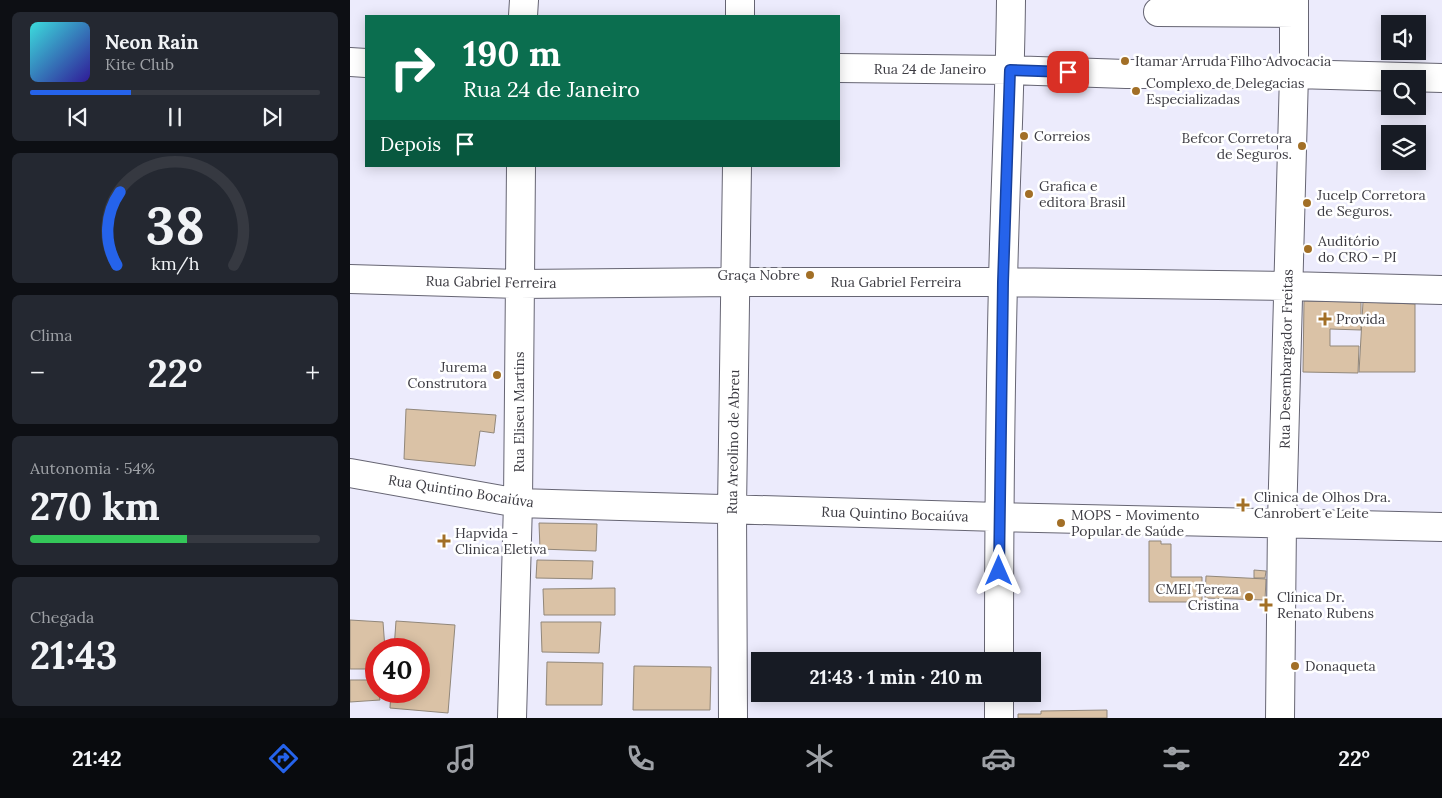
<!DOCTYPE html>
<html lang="pt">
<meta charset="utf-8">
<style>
body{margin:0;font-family:Lora,serif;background:#242831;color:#f1f3f6;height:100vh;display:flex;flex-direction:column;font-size:19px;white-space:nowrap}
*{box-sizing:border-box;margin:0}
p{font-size:16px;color:#9ea1a6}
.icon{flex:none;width:28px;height:28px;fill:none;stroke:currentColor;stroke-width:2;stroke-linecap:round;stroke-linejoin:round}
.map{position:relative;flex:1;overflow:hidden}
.drawer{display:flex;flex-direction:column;gap:12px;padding:12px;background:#0d0f14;width:350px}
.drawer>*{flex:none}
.top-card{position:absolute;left:15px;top:15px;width:475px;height:152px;border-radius:0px;box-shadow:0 2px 12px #0003;background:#0b6e4f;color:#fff;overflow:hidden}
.controls{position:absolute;left:1031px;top:15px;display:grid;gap:10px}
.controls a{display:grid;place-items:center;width:45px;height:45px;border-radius:0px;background:#171b24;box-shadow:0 2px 12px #0003;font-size:25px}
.speed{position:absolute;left:15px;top:638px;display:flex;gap:10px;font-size:25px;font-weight:700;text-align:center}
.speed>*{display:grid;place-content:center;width:65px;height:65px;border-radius:50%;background:#171b24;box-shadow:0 2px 12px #0003;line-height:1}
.speed .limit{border:8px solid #d22;background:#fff;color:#111}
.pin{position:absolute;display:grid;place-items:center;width:42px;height:42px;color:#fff;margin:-21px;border-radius:10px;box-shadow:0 2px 8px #0006}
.me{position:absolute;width:55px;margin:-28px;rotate:0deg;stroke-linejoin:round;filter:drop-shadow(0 0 4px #0008)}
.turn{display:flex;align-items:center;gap:18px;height:105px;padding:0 15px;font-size:22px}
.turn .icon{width:65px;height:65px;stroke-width:2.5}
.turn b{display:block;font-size:35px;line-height:42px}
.then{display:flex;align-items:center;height:48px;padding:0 15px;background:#0003;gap:10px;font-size:19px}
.big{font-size:38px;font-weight:700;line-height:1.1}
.drawer .widget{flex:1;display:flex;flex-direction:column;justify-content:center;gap:8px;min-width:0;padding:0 18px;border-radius:8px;background:#242831}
.drawer .dial{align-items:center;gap:0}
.dial svg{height:130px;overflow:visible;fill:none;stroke:#363941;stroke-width:7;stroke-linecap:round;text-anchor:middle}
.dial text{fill:#f1f3f6;stroke:none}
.song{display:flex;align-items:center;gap:15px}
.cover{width:60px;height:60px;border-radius:8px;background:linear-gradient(135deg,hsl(180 70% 55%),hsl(250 70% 35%))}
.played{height:5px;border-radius:2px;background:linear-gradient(90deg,#2563eb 35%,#363941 35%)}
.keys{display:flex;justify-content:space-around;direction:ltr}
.heat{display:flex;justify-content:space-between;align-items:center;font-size:28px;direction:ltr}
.charge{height:8px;border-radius:4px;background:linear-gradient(90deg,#34c759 54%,#363941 0)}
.trip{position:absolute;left:401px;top:652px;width:290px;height:50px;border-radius:0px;background:#171b24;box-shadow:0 2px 12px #0003;font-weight:700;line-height:50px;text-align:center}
.menu{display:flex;height:80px;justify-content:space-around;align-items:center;background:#090b0e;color:#9ea1a6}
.menu .icon{width:35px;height:35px}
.menu .selected{color:#2563eb}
.menu b{font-size:22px;color:#f1f3f6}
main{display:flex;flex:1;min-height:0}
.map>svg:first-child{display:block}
</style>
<main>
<section class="drawer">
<div class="widget">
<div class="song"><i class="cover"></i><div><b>Neon Rain</b><p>Kite Club</p></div></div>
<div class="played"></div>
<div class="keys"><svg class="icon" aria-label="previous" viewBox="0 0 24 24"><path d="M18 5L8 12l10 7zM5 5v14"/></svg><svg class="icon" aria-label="pause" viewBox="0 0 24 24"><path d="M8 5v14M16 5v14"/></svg><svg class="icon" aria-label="next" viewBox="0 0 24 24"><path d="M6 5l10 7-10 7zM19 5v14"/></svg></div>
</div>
<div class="widget dial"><svg viewBox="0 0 100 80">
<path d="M14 69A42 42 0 1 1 86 69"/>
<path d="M14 69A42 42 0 0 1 16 24" stroke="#2563eb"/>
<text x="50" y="56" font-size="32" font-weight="700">38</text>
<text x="50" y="72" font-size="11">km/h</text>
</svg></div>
<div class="widget"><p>Clima</p>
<div class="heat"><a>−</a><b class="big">22°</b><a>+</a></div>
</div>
<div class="widget"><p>Autonomia · 54%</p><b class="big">270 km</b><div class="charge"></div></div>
<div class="widget"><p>Chegada</p><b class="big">21:43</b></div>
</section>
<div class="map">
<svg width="1092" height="718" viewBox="0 0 1092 718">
<rect width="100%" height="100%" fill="#ecebfc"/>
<path fill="#dac2a6" stroke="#91877a" d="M954 301 1011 302V330L980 329V346H1009L1008 373 953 372Z
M1013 302 1065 304V372H1009Z
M56 409 146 415 144 433 130 431 125 466 54 459Z
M189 523 247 524 246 551 190 549Z
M799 541H811V544H821V577H852V602H799Z
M187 560 243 561 242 579 186 578Z
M904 570 916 571 915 578H904Z
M856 576 916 579 915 600 855 598Z
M265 588V615H194L193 589Z
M0 620 33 622 35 649H26V663L19 669H0Z
M46 621 105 625 98 713 40 708 41 691H69V649H44Z
M191 622H251L249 653 192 652Z
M197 662 253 663 252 705H196Z
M284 666 361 667 360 710H283Z
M0 680H25L26 691H28L30 700 0 702Z
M757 710V718H668V714H691V711Z"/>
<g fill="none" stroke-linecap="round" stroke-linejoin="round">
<defs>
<path id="minor" d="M808 12 944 13
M173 16 174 0
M390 16V0
M0 62 16 63
M489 68 660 70 776 74H944L1092 78
M0 279 169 284 386 282H653L938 286 1092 290
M0 473 168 503 649 517 1092 527
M649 661C649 535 650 409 653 283 655 189 660 95 661 0
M162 718 168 503 171 166
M383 718 382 509 387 166
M649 718V694
M930 718 932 522 944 74V0"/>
</defs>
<use href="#minor" stroke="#666573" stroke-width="30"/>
<use href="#minor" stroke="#fff" stroke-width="28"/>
</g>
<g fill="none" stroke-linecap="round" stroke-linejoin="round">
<defs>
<path id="route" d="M649 571 653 282 660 70 718 72"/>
</defs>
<use href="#route" stroke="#184099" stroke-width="12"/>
<use href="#route" stroke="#2563eb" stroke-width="9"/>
</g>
<g fill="#a26f26" stroke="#fff" stroke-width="2">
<circle cx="775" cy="61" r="5"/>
<circle cx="786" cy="91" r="5"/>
<circle cx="674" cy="136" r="5"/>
<circle cx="952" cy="146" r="5"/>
<circle cx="679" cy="194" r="5"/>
<circle cx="957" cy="203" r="5"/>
<circle cx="958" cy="249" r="5"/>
<circle cx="460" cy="275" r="5"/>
<path d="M972.5 311.5h5v5h5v5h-5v5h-5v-5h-5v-5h5z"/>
<circle cx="147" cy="375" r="5"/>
<path d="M890.5 497.5h5v5h5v5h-5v5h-5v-5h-5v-5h5z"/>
<circle cx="711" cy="523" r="5"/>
<path d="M91.5 533.5h5v5h5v5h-5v5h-5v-5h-5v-5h5z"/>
<circle cx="899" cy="597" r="5"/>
<path d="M913.5 597.5h5v5h5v5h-5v5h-5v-5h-5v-5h5z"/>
<circle cx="945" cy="666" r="5"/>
</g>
<g text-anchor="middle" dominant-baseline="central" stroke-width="5" stroke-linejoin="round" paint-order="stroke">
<g font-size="14" fill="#3c3b42" stroke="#fff" text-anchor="start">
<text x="785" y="61">Itamar Arruda Filho Advocacia</text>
<text x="796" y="83">Complexo de Delegacias<tspan x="796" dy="16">Especializadas</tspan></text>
<text x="684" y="136">Correios</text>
<text x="942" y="138" text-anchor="end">Befcor Corretora<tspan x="942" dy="16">de Seguros.</tspan></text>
<text x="689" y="186">Grafica e<tspan x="689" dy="16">editora Brasil</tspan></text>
<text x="967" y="195">Jucelp Corretora<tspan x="967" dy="16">de Seguros.</tspan></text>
<text x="968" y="241">Auditório<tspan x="968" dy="16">do CRO – PI</tspan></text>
<text x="450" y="275" text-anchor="end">Graça Nobre</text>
<text x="986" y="319">Provida</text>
<text x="137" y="367" text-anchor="end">Jurema<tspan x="137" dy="16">Construtora</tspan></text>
<text x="904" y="497">Clinica de Olhos Dra.<tspan x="904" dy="16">Canrobert e Leite</tspan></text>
<text x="721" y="515">MOPS - Movimento<tspan x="721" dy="16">Popular de Saúde</tspan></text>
<text x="105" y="533">Hapvida -<tspan x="105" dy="16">Clinica Eletiva</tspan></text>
<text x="889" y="589" text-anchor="end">CMEI Tereza<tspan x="889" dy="16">Cristina</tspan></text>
<text x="927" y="597">Clínica Dr.<tspan x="927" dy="16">Renato Rubens</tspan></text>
<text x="955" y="666">Donaqueta</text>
</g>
<g font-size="14" fill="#3c3b42" stroke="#fff">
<text x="580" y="69">Rua 24 de Janeiro</text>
<text transform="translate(141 282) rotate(1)">Rua Gabriel Ferreira</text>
<text x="546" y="282">Rua Gabriel Ferreira</text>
<text transform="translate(936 359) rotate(-89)">Rua Desembargador Freitas</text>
<text transform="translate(169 412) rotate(-90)">Rua Eliseu Martins</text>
<text transform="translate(383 442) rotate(-89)">Rua Areolino de Abreu</text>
<text transform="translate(111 491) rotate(9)">Rua Quintino Bocaiúva</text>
<text transform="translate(545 514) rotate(2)">Rua Quintino Bocaiúva</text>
</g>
</g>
</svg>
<div class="controls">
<a><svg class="icon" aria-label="sound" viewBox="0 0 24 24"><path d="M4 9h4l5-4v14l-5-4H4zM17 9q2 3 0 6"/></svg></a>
<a><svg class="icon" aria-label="search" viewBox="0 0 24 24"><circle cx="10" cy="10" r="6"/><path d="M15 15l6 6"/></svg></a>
<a><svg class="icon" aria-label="layers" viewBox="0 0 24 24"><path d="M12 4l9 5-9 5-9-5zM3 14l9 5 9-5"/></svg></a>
</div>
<div class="speed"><div class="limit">40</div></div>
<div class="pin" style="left:718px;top:72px;background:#d93025"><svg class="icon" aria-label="arrive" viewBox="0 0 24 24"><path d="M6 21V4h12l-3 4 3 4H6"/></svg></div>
<svg class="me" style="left:649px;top:571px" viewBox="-20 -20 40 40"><path d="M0-17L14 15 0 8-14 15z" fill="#2563eb" stroke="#fff" stroke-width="4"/></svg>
<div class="trip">21:43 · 1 min · 210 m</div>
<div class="top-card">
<div class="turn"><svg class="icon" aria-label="right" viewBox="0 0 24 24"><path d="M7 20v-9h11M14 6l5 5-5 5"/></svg><div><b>190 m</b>Rua 24 de Janeiro</div></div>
<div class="then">Depois<svg class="icon" aria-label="arrive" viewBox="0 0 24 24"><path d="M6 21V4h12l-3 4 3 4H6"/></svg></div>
</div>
</div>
</main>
<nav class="menu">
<b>21:42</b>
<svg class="icon selected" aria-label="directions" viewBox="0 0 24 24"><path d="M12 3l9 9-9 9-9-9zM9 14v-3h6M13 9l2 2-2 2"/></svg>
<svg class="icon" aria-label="music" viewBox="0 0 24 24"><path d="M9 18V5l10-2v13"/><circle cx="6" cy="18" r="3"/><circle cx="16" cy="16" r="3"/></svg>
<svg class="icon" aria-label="phone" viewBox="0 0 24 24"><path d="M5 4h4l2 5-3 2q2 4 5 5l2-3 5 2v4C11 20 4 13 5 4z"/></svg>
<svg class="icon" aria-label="climate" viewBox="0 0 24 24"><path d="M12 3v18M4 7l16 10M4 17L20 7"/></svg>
<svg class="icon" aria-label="car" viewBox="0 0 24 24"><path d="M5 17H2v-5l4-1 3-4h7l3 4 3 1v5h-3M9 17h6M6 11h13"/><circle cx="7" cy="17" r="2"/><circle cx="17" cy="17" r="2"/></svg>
<svg class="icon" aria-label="filters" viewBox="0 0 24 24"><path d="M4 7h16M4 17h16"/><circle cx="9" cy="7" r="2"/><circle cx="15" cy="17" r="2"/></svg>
<b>22°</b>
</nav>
